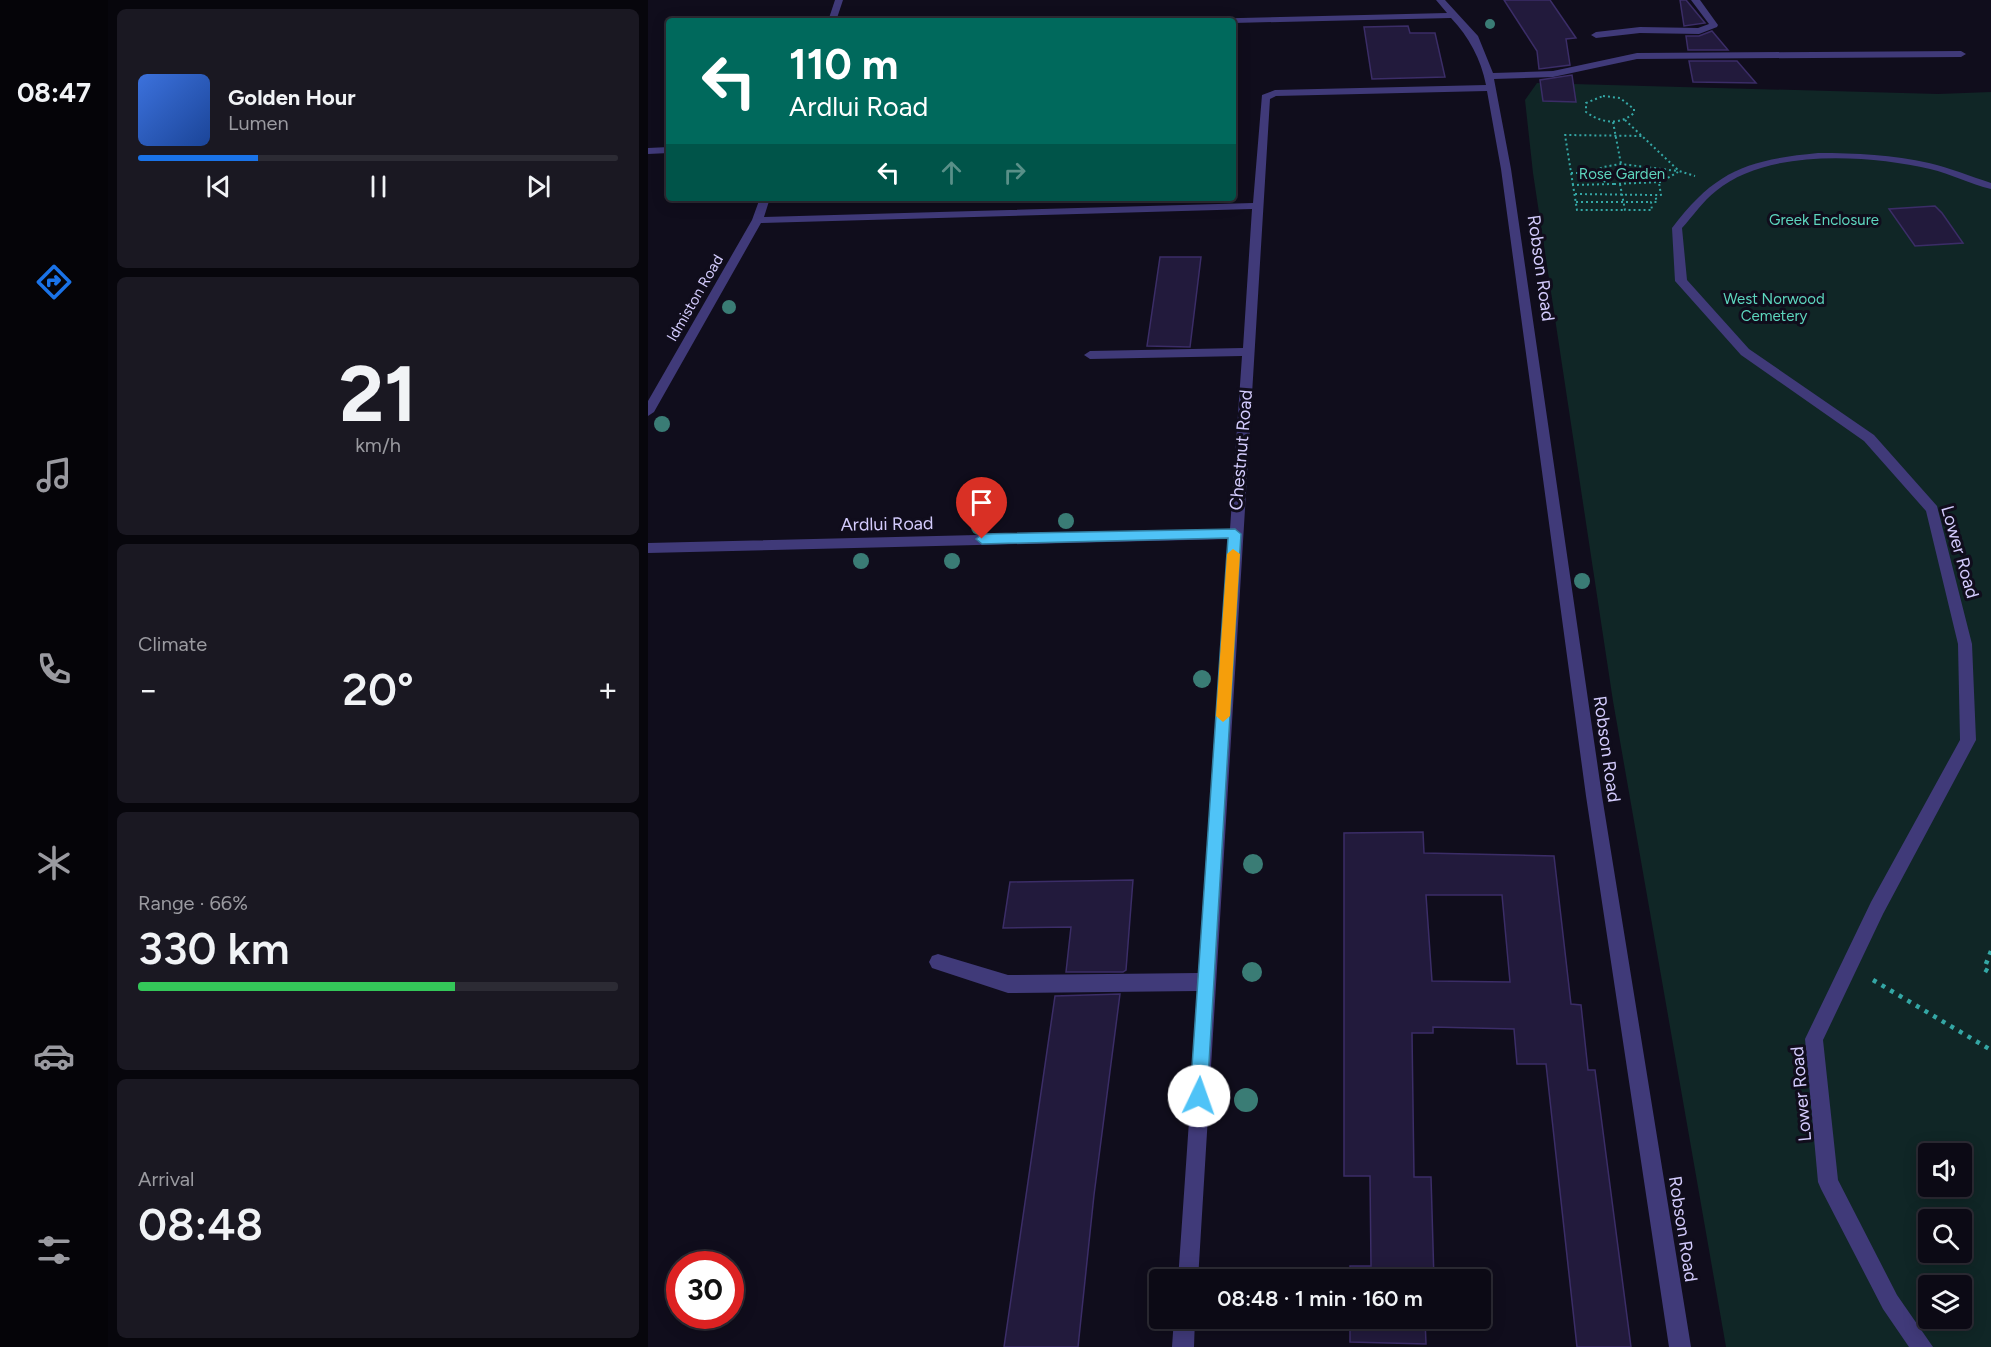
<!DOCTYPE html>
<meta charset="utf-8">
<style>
body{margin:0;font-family:Figtree,sans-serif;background:#1a1822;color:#f1f3f6;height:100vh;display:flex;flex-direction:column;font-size:22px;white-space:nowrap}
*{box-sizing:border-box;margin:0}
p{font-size:20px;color:#9a9aa0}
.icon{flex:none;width:33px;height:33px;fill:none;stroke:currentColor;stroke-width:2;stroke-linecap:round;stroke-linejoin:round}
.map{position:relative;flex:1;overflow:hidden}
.details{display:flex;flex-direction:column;gap:9px;padding:9px;background:#07060c;width:540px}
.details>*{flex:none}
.guide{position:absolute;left:18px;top:18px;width:570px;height:183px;border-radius:6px;box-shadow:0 3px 15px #0003,0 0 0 2px #2c2b34;background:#00695c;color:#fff;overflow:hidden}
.controls{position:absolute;left:1270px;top:1143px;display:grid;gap:12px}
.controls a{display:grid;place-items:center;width:54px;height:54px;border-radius:6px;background:#0c0a15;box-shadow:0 3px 15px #0003,0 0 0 2px #2c2b34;font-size:30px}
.speed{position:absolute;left:18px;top:1251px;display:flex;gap:12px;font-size:30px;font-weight:700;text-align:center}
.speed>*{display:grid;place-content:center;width:78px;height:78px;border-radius:50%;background:#0c0a15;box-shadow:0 3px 15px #0003,0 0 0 2px #2c2b34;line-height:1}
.speed .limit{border:9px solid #d22;background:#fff;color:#111}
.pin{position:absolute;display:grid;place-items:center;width:51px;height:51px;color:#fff;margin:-62px -26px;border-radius:50% 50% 50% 0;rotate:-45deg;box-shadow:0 0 6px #0007}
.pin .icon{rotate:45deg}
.me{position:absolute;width:66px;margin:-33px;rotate:3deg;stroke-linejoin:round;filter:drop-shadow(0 0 4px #0008)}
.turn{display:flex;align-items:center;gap:21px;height:126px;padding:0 24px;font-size:27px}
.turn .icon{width:78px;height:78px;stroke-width:2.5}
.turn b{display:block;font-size:42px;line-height:51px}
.lanes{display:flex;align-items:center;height:57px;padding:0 24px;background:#0003;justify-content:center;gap:30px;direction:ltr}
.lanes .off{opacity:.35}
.big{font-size:45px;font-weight:600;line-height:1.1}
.details .tile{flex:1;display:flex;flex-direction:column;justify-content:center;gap:9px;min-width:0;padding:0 21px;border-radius:9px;background:#1a1822}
.details .dial{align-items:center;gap:0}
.dial b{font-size:78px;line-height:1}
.song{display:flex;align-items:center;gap:18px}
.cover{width:72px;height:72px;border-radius:9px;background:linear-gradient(135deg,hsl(220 70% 55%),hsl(220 70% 35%))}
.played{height:6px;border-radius:3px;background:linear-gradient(90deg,#1a73e8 25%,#2c2b34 25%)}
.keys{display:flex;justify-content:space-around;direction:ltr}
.heat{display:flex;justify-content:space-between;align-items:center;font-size:33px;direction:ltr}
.charge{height:9px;border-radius:4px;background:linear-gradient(90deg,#34c759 66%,#2c2b34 0)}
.trip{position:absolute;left:501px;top:1269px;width:342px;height:60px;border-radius:6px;background:#0c0a15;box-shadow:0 3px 15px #0003,0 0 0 2px #2c2b34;font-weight:600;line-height:60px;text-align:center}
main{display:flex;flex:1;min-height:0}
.tab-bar{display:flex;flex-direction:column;width:108px;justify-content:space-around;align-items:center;background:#050408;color:#9a9aa0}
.tab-bar .icon{width:42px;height:42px}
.tab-bar .selected{color:#1a73e8}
.tab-bar b{font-size:27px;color:#f1f3f6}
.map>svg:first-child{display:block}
</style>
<main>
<nav class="tab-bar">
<b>08:47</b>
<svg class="icon selected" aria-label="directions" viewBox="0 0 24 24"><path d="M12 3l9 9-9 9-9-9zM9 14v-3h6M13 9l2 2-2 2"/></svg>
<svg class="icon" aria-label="music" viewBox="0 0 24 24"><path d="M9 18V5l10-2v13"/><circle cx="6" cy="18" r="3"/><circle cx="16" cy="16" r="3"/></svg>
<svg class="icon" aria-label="phone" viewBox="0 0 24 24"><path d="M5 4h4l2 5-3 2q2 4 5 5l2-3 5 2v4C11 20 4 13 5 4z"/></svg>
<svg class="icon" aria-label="climate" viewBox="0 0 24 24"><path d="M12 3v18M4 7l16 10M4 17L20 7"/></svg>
<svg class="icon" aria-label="car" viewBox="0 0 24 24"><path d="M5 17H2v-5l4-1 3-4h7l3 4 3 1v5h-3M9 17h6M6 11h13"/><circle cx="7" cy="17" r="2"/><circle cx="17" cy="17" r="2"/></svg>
<svg class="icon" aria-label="filters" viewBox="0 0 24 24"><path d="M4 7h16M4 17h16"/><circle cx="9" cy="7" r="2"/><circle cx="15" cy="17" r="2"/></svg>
</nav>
<section class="details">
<div class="tile">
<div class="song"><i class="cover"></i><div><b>Golden Hour</b><p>Lumen</p></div></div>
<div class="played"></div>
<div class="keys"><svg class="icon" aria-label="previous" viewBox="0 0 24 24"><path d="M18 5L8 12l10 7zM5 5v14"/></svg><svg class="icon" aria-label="pause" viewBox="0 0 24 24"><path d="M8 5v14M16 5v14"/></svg><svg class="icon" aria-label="next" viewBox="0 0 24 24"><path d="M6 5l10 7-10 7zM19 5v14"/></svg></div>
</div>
<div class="tile dial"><b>21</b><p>km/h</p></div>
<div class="tile"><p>Climate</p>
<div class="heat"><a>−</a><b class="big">20°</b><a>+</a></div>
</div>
<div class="tile"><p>Range · 66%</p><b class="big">330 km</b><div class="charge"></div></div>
<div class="tile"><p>Arrival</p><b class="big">08:48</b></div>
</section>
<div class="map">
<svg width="1343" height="1347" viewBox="0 0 1343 1347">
<rect width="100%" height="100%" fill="#100d1c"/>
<path fill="#102626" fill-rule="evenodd" d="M889 83 1290 94 1343 92V1347H1078L965 701 885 173 877 100ZM1281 1154H1314V1186H1281ZM1281 1220H1314V1252H1281ZM1281 1286H1314V1318H1281Z"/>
<path fill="#221a3c" stroke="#3b2d67" stroke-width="1.5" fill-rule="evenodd" d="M856 0H902L928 38 918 39 922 65 891 69 889 51Z
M1032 0H1038L1057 23 1036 26Z
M760 26 762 33H787L797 77 724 79 716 27Z
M1064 31 1080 50H1040L1038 36H1051Z
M1041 61H1089L1108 83 1045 82Z
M924 75 928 102 895 101 892 80Z
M1287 206 1294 213 1315 243 1267 246 1241 209Z
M512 257H553L542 347 499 346Z
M775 832 776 853 906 856 923 1004 933 1005 940 1070H947L983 1347H929L898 1064H869L866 1029 785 1027V1033H764L766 1177H783L786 1280H702V1266H723L722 1176H696V833ZM778 895H854L862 982 784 981Z
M485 880 478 970 475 972H418L423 927 355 928 362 882Z
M472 994 446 1195 430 1347H356L407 996Z
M702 1318H777L778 1344 702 1342Z"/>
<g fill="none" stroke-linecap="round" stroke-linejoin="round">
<path stroke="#34a7a5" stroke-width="2" stroke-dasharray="2 3" stroke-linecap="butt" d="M955 96 972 98 986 109V113C971 126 953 123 938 112V103Z
M977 120 1031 171 1047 176
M965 122 973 164
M923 173H943L955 167 973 164 1030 171
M943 173 959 183
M966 184 925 185 929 210H977
M966 184 1013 182 1030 172
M972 184 977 210H1004L1003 202H1009L1007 195H1013L1011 183
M925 185 917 135 994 136
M927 194 1007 195
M928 202H1003"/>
<path stroke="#34a7a5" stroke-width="4.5" stroke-dasharray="4 6" stroke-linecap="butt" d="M1343 951 1336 969 1343 973
M1225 980 1343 1050"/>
<path fill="#403a79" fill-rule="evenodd" d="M187 0H195L188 21H180Z
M788 0H797L830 36 845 73 905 71 989 53 1313 51 1318 54 1313 57 989 59 905 77 846 79 863 169 954 796 1043 1347H1021L938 796 853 169 839 91 628 96 622 99 550 1280H530L550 991 360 993 290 970 284 968 281 962 284 956 290 954 360 975 551 973 581 539 0 553V543L582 529 594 356 442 359 436 355 442 351 595 348 604 209 113 223 6 412 0 416V401L104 220 112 198H122L116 217 605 203 614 95 627 90 838 85C833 59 821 37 803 18L585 23V21H549L550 19 799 13Z
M1043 0H1052L1070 25 1069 27 1051 34 992 33 948 38 943 35 948 32 992 27 1050 28 1061 24Z
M21 147V153L0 154V148Z
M1170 153C1208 153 1245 155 1281 163 1302 168 1322 176 1343 183V189C1322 184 1303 174 1282 169 1221 155 1119 148 1068 191 1055 201 1045 216 1034 228L1039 280 1101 349 1226 435 1289 506 1324 644 1328 740 1235 914 1175 1040 1190 1180 1249 1295 1285 1347H1261L1235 1309 1173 1189 1170 1182 1157 1039 1223 902 1312 740 1310 644 1278 511 1216 441 1093 355 1027 281 1024 228C1068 170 1099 160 1170 153Z
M526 1318H547L546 1347H524Z"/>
</g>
<g fill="#3a7c75">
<circle cx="842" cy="24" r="5"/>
<circle cx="81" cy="307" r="7"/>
<circle cx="14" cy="424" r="8"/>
<circle cx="418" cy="521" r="8"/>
<circle cx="331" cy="527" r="8"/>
<circle cx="213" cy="561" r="8"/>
<circle cx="304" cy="561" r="8"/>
<circle cx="934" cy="581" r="8"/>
<circle cx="554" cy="679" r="9"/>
<circle cx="605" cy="864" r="10"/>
<circle cx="604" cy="972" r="10"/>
<circle cx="598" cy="1100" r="12"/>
</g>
<path fill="#4fc3f7" stroke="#337fa1" stroke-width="1.5" d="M587 529 593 534 559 1096 557 1102 551 1105 545 1102 542 1096 580 538 334 544 328 539 334 534Z"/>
<path fill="#f59e0b" d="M585 549 592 554 582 716 575 722 568 716 579 554Z"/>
<g text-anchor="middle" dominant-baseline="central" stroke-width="6" stroke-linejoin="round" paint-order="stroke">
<g font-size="15" fill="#5dd6be" stroke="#100d1c">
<text x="974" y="174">Rose Garden</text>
<text x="1176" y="220">Greek Enclosure</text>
<text x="1126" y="299">West Norwood<tspan x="1126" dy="17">Cemetery</tspan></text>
</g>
<g font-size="15" fill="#d3cbfc" stroke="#100d1c">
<text transform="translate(47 298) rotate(-60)">Idmiston Road</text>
</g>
<g font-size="18" fill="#d3cbfc" stroke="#100d1c">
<text transform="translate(893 268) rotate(82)">Robson Road</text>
<text transform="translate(593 450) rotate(-85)">Chestnut Road</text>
<text transform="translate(239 524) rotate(-1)">Ardlui Road</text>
<text transform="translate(1312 552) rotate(74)">Lower Road</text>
<text transform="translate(959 749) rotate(82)">Robson Road</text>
<text transform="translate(1153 1094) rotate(-95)">Lower Road</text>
<text transform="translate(1035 1229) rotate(81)">Robson Road</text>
</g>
</g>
</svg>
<div class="controls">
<a><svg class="icon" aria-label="sound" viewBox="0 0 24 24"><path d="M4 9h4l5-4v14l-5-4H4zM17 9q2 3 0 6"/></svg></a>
<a><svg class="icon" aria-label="search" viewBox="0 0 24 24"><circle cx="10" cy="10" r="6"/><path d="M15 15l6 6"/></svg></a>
<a><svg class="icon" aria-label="layers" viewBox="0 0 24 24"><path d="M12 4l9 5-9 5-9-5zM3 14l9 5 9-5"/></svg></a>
</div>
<div class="speed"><div class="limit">30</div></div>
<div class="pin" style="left:334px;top:539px;background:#d93025"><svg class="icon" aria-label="arrive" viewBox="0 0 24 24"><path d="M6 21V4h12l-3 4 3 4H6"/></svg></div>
<svg class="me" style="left:551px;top:1096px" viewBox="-20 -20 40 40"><circle r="19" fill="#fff"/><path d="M0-13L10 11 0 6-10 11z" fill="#4fc3f7"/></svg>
<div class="trip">08:48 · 1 min · 160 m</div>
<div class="guide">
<div class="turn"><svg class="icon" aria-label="left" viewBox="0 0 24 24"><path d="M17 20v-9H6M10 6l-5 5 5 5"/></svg><div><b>110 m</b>Ardlui Road</div></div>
<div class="lanes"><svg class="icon" aria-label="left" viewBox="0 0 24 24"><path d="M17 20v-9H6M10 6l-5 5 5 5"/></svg><svg class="icon off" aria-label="ahead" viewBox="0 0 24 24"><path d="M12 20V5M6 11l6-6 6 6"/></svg><svg class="icon off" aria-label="right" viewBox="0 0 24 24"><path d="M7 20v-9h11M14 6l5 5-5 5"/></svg></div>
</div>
</div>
</main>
